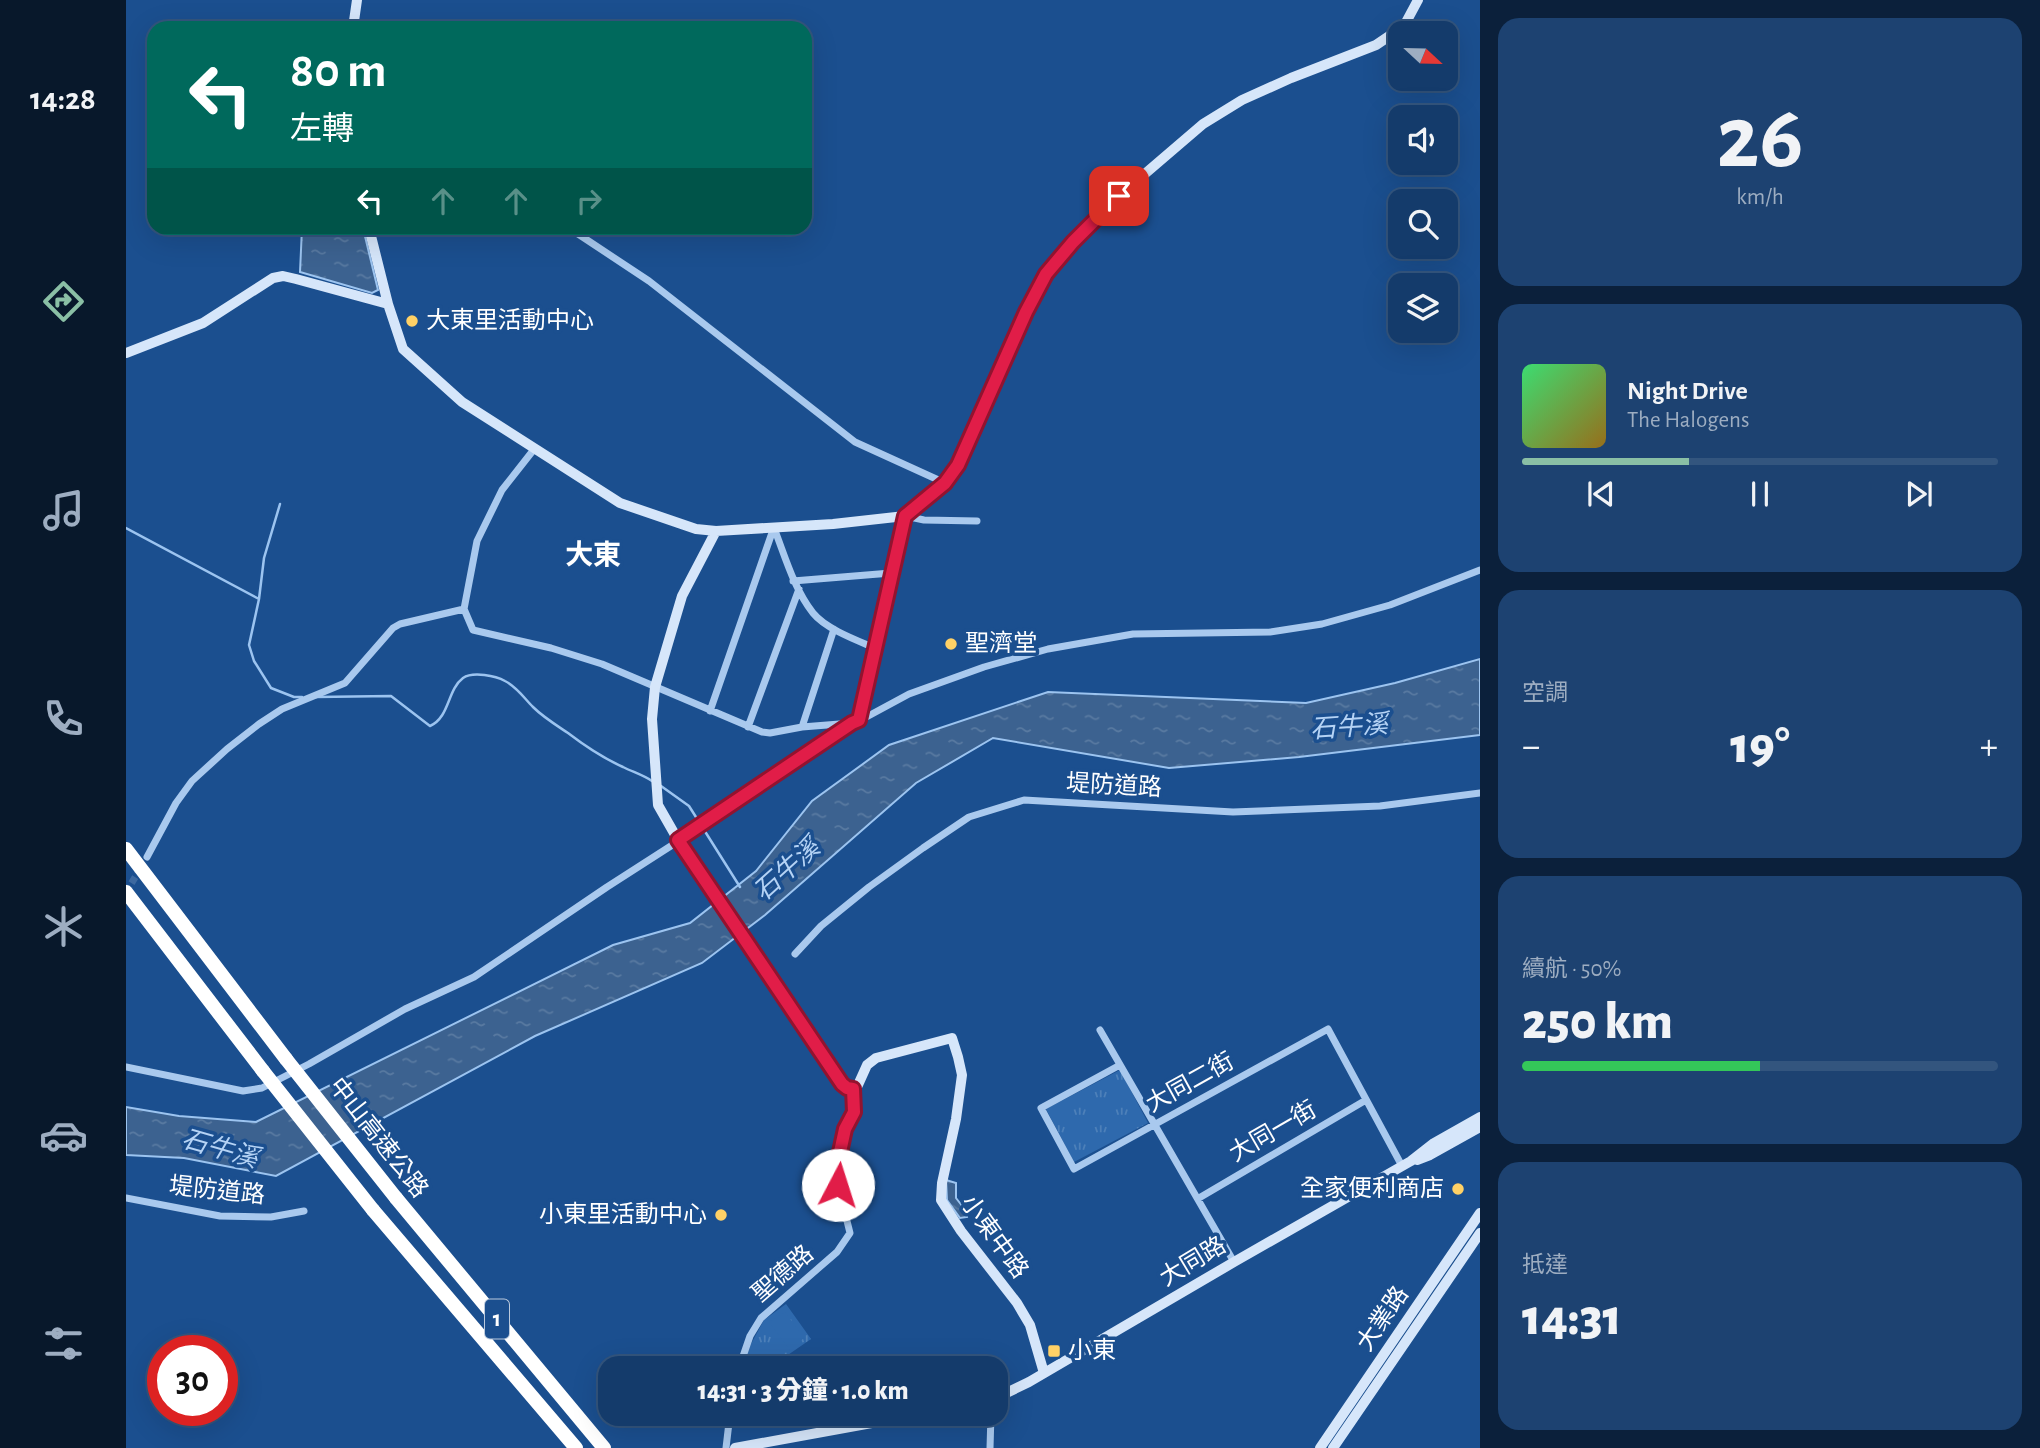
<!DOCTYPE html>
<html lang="zh-TW">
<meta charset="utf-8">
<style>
body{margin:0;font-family:"Alegreya Sans","Noto Sans TC",sans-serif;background:#1d4271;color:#f1f3f6;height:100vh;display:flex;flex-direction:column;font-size:26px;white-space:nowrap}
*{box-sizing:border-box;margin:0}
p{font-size:23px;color:#9dadc1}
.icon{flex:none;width:38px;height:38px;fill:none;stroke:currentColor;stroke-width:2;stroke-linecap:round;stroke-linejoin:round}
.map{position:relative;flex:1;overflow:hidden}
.drawer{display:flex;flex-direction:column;gap:18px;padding:18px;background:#0b203b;width:560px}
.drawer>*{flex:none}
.banner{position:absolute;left:21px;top:21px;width:665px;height:214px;border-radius:21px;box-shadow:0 7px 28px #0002,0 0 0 2px #33557e;background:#00695c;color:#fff;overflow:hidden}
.needle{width:46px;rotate:112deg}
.controls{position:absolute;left:1262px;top:21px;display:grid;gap:14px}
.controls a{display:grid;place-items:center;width:70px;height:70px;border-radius:14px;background:#143b6b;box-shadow:0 7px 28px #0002,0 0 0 2px #33557e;font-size:35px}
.speed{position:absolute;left:21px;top:1335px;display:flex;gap:14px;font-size:35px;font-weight:700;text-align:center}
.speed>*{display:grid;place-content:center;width:91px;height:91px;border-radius:50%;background:#143b6b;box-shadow:0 7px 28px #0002,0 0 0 2px #33557e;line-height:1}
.speed .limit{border:10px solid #d22;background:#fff;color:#111}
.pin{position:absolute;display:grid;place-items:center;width:60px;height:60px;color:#fff;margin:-30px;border-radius:14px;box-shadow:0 4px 10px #0006}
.me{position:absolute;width:77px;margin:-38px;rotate:5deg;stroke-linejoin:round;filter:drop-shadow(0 0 5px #0008)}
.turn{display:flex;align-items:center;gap:24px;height:147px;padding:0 28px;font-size:32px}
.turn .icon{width:91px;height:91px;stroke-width:2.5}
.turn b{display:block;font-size:49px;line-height:60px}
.lanes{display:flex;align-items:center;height:66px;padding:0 28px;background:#0003;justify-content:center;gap:35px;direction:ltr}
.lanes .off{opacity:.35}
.big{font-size:52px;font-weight:800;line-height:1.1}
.drawer .widget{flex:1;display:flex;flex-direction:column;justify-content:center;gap:10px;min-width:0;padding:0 24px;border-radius:21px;background:#1d4271}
.drawer .dial{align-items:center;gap:0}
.dial b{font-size:91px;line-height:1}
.song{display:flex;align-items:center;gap:21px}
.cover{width:84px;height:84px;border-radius:10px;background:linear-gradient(135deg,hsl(140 70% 55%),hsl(40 70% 35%))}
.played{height:7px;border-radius:4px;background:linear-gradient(90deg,#8abfa5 35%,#33557e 35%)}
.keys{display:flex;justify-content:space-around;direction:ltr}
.heat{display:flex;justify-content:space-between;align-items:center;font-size:38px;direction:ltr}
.charge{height:10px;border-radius:5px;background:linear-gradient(90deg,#34c759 50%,#33557e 0)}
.trip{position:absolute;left:472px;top:1356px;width:410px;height:70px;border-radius:21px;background:#143b6b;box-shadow:0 7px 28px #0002,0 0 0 2px #33557e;font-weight:800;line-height:70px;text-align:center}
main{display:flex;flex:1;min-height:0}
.menu{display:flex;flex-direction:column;width:126px;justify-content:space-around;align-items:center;background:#08182b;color:#9dadc1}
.menu .icon{width:49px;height:49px}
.menu .selected{color:#8abfa5}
.menu b{font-size:32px;color:#f1f3f6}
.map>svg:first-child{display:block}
</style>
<main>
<nav class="menu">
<b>14:28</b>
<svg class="icon selected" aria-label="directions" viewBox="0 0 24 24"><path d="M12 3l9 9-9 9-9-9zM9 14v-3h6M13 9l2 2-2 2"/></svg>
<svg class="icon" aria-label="music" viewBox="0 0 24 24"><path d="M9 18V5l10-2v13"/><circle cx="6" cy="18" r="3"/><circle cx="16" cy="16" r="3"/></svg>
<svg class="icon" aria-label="phone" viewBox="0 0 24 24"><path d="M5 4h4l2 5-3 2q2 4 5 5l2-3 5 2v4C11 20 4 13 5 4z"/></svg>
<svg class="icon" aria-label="climate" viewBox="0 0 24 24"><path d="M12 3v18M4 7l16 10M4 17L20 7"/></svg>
<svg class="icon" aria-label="car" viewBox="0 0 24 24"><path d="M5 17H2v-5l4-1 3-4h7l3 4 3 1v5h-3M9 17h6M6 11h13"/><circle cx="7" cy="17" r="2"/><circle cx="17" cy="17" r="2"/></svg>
<svg class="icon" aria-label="filters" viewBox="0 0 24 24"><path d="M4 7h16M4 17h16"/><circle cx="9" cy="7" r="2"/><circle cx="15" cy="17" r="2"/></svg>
</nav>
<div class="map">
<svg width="1354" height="1448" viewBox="0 0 1354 1448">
<defs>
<pattern id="park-tufts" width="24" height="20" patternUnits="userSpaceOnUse" patternTransform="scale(1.75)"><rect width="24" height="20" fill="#2e69ad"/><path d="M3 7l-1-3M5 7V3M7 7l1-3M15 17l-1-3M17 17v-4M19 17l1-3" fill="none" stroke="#4d80b9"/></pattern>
<pattern id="water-ripples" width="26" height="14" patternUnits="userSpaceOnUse" patternTransform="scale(1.75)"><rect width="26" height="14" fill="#3c6290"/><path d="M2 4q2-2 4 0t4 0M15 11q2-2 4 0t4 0" fill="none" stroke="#597aa1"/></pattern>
</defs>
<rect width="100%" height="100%" fill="#1b4f8f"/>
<path fill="url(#park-tufts)" d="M994 1070 1022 1123 948 1162 920 1109Z
M660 1304 685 1339 643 1368H622L618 1363 625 1344 638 1320Z"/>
<path fill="#2e69ad" d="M659 1312 678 1338 664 1350 643 1322Z"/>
<path fill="url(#water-ripples)" stroke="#9cc4f0" stroke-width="2" d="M176 228H237L252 290 246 293 174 272Z
M1354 659V735L1173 757 1043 768 867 738 790 783 639 915 576 963 409 1036 150 1176 58 1158 0 1155V1107L53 1116 130 1122 487 945 564 923 630 871 686 801 763 745 922 692 1180 703 1269 683Z
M820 1180 830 1183V1198L840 1211 841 1217 834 1218 821 1200Z"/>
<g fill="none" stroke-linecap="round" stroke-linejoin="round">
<path stroke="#9cc4f0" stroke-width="2.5" d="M0 528 133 599 123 645 128 661 145 688 168 697H176
M133 599 138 558 154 504
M190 697 265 696 304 726C324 717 321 690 337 678 347 671 370 676 379 681 391 687 398 698 407 707 417 717 430 725 442 733 459 746 477 758 497 767 507 772 517 775 526 781
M535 786 563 806 614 887"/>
<path stroke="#3d69a0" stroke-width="7" stroke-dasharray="7 3.5" stroke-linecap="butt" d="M0 892 16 866"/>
<path stroke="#a9c9ee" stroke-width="7" d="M443 228 523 281 729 442 819 483
M409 448 376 490 351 541 338 609 347 630 425 648 476 664 636 732 644 733 676 727 726 723 733 721 779 516 798 520 851 521
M648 528C659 556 668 589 687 613 700 629 730 640 749 648
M667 581 765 573
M584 711 648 527
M733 721 783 694 858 667 922 649 1007 634 1144 632 1196 624 1264 605 1354 570
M622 727 673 589
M676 727 708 629
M21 857 50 803 66 781 101 749 133 724 156 709 219 683 267 628 274 624 338 609
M669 954 695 926 743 887 797 848 843 817 898 800 1107 812 1254 806 1354 793
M974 1030 1108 1262
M994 1065 915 1108 948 1169 1202 1029 1276 1166
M0 1067 117 1091 136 1088 183 1064 279 1009 348 977 481 887 579 824 725 724
M0 1198 94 1216 145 1217 178 1211
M1073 1198 1240 1100
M613 1368 624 1336 635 1318 711 1252 724 1233 712 1185 711 1166 719 1129 728 1112 727 1089
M600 1448 604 1414
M864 1448 865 1414"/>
<path stroke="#d6e6fa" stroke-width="10" d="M227 28 231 0
M243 228 262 304
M0 353 77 323 147 278 157 276 170 279 262 304 277 349 336 402 494 503 570 529 590 531 707 524 779 516 819 483 832 465 907 297 920 274 947 242 993 196 1077 124 1116 100 1165 78 1250 45 1278 26 1292 0
M590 531 556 596 529 687 526 719 532 805 552 840 710 1075 721 1088 727 1089 732 1085 741 1065 750 1058 826 1038 832 1057 836 1075 830 1119 816 1183 815 1200 835 1231 891 1303 904 1325 918 1373
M1291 1160 1304 1155 1354 1127
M870 1398 903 1382 1108 1262 1285 1161 1308 1143 1354 1117
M609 1448 795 1414
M1194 1448 1354 1213
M1207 1448 1354 1233"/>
<path stroke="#fff" stroke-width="14" d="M0 849 160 1059
M0 892 137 1071
M270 1198 478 1448
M247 1210 450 1448"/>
<path stroke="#fff" stroke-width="14" d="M160 1059 270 1198
M137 1071 247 1210"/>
</g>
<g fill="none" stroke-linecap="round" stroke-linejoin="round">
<defs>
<path id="route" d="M712 1185 711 1166 719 1129 728 1112 727 1089 721 1088 716 1084 552 840 726 723 733 720 779 516 819 483 832 465 900 312 920 274 947 242 993 196"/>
</defs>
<use href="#route" stroke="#92132f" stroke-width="18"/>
<use href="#route" stroke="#e11d48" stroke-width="12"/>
</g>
<g fill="#ffd166" stroke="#1b4f8f" stroke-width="2.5">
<circle cx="286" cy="321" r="7"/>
<circle cx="825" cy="644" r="7"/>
<circle cx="1332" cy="1189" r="7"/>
<circle cx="595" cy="1215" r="7"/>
<rect x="921" y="1344" width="14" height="14" rx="3.5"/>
</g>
<g text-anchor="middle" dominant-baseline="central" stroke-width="7" stroke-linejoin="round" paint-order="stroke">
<rect fill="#1b4f8f" stroke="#bbcadd" stroke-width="2" x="359" y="1299.5" width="24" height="39" rx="5"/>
<g font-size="23" font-weight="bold" fill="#fff">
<text x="371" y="1319">1</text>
</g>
<g font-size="24" fill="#fff" stroke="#1b4f8f" text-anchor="start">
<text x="300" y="321">大東里活動中心</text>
<text x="839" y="644">聖濟堂</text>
<text x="1318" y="1189" text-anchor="end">全家便利商店</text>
<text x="581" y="1215" text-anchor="end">小東里活動中心</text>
<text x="942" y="1351">小東</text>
</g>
<g font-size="24" fill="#fff" stroke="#1b4f8f">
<text transform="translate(988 786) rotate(3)">堤防道路</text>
<text transform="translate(1064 1083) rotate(-29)">大同二街</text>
<text transform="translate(1147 1132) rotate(-30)">大同一街</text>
<text transform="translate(252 1138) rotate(52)">中山高速公路</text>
<text transform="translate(91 1191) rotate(6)">堤防道路</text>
<text transform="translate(868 1237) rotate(54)">小東中路</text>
<text transform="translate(1067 1262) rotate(-31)">大同路</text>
<text transform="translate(657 1274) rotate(-41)">聖德路</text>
<text transform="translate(1257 1319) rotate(-56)">大業路</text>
</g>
<g font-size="26" font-style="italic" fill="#b5d3f5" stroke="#1b4f8f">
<text transform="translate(1223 727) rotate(-4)">石牛溪</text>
<text transform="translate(661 870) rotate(-42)">石牛溪</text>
<text transform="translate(94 1149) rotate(16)">石牛溪</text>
</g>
<g font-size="28" font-weight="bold" fill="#fff" stroke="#1b4f8f">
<text x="467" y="556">大東</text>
</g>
</g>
</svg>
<div class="controls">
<a><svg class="needle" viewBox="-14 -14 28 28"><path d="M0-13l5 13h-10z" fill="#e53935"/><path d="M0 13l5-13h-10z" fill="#9dadc1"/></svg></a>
<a><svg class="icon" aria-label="sound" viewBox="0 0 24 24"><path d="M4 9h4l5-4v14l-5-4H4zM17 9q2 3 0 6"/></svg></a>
<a><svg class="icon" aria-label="search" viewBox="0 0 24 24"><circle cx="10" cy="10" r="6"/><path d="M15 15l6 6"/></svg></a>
<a><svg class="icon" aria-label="layers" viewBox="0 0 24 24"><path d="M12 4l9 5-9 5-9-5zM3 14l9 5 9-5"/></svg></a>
</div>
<div class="speed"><div class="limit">30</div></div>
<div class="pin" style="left:993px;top:196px;background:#d93025"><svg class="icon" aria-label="arrive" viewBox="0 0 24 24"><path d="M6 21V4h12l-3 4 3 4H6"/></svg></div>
<svg class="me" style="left:712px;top:1185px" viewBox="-20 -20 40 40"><circle r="19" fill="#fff"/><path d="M0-13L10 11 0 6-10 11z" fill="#e11d48"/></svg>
<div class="trip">14:31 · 3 分鐘 · 1.0 km</div>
<div class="banner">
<div class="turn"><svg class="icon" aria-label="left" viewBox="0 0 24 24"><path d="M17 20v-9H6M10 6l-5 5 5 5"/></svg><div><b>80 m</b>左轉</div></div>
<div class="lanes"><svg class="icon" aria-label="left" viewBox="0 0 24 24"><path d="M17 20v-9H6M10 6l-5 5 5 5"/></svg><svg class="icon off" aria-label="ahead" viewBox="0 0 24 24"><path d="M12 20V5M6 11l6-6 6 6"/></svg><svg class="icon off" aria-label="ahead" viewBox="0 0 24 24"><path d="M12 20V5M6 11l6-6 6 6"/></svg><svg class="icon off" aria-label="right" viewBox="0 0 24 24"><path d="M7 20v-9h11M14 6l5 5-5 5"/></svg></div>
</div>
</div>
<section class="drawer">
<div class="widget dial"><b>26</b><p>km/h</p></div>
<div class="widget">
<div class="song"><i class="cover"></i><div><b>Night Drive</b><p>The Halogens</p></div></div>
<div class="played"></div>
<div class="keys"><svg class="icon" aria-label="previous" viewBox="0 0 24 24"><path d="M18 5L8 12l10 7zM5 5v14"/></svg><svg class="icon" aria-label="pause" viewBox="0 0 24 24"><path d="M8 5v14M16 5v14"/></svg><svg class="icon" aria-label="next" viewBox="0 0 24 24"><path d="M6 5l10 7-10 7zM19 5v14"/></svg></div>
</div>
<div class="widget"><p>空調</p>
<div class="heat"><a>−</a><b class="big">19°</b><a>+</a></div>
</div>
<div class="widget"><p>續航 · 50%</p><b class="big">250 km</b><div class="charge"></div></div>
<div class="widget"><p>抵達</p><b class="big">14:31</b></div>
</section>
</main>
